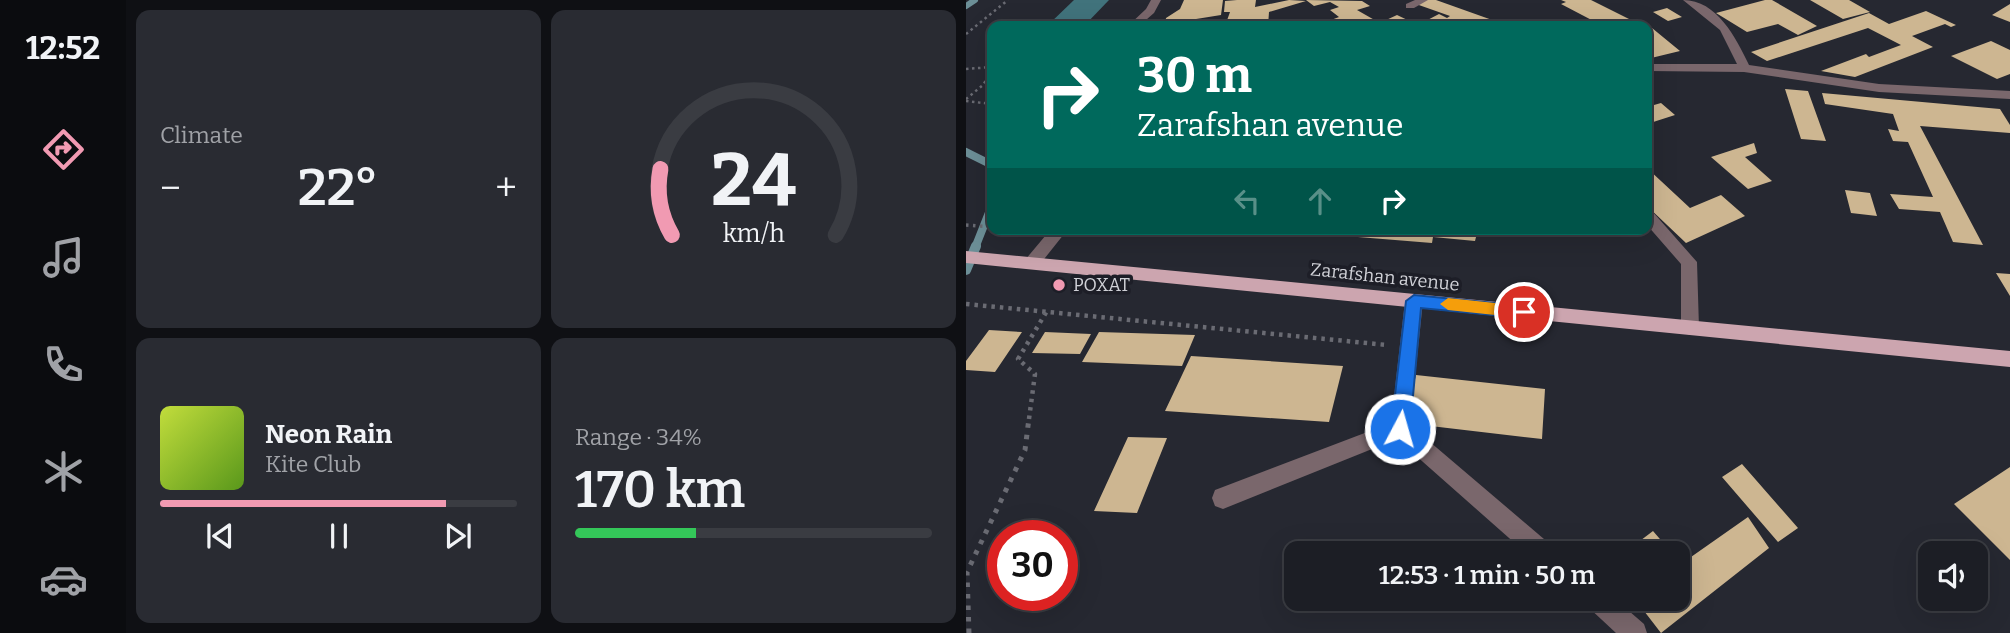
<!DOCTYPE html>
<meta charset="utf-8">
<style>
body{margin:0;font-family:Bitter,serif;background:#292b32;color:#f1f3f6;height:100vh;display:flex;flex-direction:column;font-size:26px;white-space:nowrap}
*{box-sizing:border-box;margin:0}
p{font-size:23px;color:#a0a2a7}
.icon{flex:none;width:38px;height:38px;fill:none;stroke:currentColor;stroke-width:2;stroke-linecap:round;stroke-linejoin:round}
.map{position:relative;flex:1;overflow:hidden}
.drawer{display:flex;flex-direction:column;gap:10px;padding:10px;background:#0f1014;width:840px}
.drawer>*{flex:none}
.guide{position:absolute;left:21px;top:21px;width:665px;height:214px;border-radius:14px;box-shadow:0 7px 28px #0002,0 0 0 2px #3a3c42;background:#00695c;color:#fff;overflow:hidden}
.tools{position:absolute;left:952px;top:541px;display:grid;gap:14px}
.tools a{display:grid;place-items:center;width:70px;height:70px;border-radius:14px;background:#1c1e25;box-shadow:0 7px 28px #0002,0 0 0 2px #3a3c42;font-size:35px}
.speed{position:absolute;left:21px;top:520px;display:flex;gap:14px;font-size:35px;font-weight:700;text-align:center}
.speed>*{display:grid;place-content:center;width:91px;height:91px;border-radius:50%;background:#1c1e25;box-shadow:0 7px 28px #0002,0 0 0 2px #3a3c42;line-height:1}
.speed .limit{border:10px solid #d22;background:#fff;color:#111}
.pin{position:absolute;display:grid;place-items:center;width:60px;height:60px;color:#fff;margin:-30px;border:4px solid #fff;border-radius:50%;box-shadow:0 2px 7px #0007}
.me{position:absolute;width:77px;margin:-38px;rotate:6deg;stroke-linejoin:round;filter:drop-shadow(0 0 5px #0008)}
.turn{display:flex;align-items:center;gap:24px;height:147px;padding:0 35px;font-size:32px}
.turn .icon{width:91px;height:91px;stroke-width:2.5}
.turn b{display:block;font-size:49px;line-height:60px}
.lanes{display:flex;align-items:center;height:66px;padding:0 35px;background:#0003;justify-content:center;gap:35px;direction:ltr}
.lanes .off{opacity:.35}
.big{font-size:52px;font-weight:600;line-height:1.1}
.drawer .widget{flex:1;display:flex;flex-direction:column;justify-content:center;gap:10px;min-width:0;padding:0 24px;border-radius:14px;background:#292b32}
.drawer .dial{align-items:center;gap:0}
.dial svg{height:182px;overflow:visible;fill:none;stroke:#3a3c42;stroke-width:7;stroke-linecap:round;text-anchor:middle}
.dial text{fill:#f1f3f6;stroke:none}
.song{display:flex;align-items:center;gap:21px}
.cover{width:84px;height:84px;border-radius:10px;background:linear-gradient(135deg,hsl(70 70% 55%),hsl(90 70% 35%))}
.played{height:7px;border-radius:4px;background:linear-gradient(90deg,#f19ab2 80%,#3a3c42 80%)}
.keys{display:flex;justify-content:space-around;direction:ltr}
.heat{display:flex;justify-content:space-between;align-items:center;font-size:38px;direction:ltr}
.charge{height:10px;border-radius:5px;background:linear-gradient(90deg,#34c759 34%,#3a3c42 0)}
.drawer .tiles{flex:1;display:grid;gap:10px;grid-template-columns:repeat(2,1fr)}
.trip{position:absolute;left:318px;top:541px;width:406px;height:70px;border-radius:14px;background:#1c1e25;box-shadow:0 7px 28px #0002,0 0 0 2px #3a3c42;font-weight:600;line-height:70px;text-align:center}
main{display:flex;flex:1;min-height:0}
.tabs{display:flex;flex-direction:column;width:126px;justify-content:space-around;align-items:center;background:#0b0c0f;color:#a0a2a7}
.tabs .icon{width:49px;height:49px}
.tabs .current{color:#f19ab2}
.tabs b{font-size:32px;color:#f1f3f6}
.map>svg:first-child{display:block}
</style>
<main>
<nav class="tabs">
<b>12:52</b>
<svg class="icon current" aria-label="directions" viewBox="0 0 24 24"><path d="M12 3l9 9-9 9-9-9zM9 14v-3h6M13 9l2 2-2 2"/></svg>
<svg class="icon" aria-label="music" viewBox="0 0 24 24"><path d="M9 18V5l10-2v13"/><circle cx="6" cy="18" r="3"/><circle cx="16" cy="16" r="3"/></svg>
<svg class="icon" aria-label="phone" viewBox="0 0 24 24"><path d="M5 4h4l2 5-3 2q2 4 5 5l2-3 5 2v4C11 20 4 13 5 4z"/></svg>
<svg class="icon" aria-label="climate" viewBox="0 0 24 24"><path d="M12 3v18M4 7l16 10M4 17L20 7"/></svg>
<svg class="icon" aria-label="car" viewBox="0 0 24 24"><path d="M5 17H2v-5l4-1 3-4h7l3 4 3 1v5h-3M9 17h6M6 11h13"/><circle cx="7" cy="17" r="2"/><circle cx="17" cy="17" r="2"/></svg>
</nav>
<section class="drawer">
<div class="tiles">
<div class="widget"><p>Climate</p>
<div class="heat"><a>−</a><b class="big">22°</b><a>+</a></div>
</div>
<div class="widget dial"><svg viewBox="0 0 100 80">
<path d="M14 69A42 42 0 1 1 86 69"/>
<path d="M14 69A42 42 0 0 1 9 40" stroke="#f19ab2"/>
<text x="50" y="56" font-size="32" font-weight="700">24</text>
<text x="50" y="72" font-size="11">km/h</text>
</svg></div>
<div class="widget">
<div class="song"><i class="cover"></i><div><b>Neon Rain</b><p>Kite Club</p></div></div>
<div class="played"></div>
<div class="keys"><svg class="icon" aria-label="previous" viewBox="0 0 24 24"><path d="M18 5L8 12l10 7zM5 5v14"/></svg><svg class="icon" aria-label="pause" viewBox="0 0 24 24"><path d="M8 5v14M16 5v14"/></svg><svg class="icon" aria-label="next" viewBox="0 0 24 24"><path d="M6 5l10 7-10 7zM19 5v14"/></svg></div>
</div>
<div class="widget"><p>Range · 34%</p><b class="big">170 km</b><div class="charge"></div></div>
</div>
</section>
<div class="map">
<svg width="1044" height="633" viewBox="0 0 1044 633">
<rect width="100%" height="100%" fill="#262831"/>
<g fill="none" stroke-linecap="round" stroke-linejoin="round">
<path stroke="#6c8f97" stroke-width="6" d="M0 6 9 0"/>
<path stroke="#6c8f97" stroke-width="8" d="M0 152 26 165
M9 248 26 205"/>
<path stroke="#6c8f97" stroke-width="10" d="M0 270 10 246"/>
<path fill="#41737c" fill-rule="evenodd" d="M108 0H143L118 26H81Z"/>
</g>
<path fill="#cdb691" d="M218 0H257L255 15 199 24 200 18 214 9Z
M271 0H290L289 7 323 0 340 1 303 12 302 26H259L264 12H258L259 1Z
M340 0 396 1 404 6 391 10 419 26H363L357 23 373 17 364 10 373 7 364 2 348 6Z
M460 0H470L543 26H427L418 21 431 15 452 25 473 14 481 18 484 16 450 4Z
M595 0H625L677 26H637L595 4 600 2Z
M799 0H806L851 26 832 35 812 24 781 32 750 13Z
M844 0H883L904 12 877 19Z
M1044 4V22L1026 15Z
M701 8 716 17 702 21 687 12Z
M960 11 990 25 985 27 979 24 946 36 967 47 889 77 855 71 900 54 903 57 935 45 902 28 801 61 785 52 903 13 923 24Z
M686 28 714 51 681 59V29Z
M1025 41 1044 50V74L1031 79 985 56Z
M819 89 842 91 860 141 835 139Z
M856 93 1034 109 1044 125V133L954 126 1017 245 987 242 974 212 933 209 924 194 967 197 942 142 927 141 922 129 933 131 927 114 859 104Z
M695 103 709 115 681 124V107Z
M788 143 791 153 779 157 806 181 782 189 745 157Z
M681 168 724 208 755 195 779 216 720 243 681 206Z
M879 190 904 193 911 216 885 213Z
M357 229H512L509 241 467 237 466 243 355 234Z
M1030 273 1044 274V296Z
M23 330 56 332 29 372 0 370V361Z
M79 332 125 334 114 354 66 353Z
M133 332 229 335 216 366 116 362Z
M225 356 377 366 363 422 199 411Z
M450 375 579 389 576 439 439 423Z
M162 437 201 438 171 513 128 511Z
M776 464 832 528 812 542 756 477Z
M1044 467V560L988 504Z
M782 517 803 548 695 633 668 598H712V560L715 564Z
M687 531 706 553H658Z"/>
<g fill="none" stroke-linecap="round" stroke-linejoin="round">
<path stroke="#6a6b73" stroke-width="2.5" stroke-dasharray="2.5 3.5" stroke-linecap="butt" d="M0 34 42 0
M0 69 26 67
M0 99 17 85 26 71
M0 101 26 104"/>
<path stroke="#6a6b73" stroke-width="3.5" stroke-dasharray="2.5 4.5" stroke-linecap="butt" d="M0 225 26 227
M50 229 65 231"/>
<path stroke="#6a6b73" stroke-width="4.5" stroke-dasharray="3.5 5" stroke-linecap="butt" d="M0 304 421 345
M63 419 69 374 52 359 81 311"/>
<path stroke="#6a6b73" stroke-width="5" stroke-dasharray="4.5 7" stroke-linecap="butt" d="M3 633 1 572 59 450 63 418"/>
<path fill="#7a676c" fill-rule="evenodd" d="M185 0H195L188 13 173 26H162L180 9Z
M449 0H462L448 8H440V4Z
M717 0C751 0 770 38 783 65L913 84 1044 91V99L913 92 778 72 681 71V64H771L754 30Z
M681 210 686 211 731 262 733 328 730 333 724 335 718 333 715 328V264L681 225Z
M85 229H102L71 268H59L57 264 59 260Z
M448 294 454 296 457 301 444 425 585 545 588 553H560L431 439 257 509 249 506 246 498 249 490 425 423 439 301 442 296Z
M617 598H648L678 624 681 633H650L621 606Z"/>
<path fill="#cca5af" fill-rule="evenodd" d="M0 251 1044 351V367L0 263Z"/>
</g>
<path fill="#1a73e8" stroke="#114b97" stroke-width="2" d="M448 295 558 306 566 312 558 318 455 308 444 429 441 435 434 438 428 435 425 429 440 301Z"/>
<path fill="#f59e0b" d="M482 298 529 303 537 309 529 315 482 310 474 304Z"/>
<circle fill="#f19ab2" stroke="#1d1e27" stroke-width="2.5" cx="93" cy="285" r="7"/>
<g text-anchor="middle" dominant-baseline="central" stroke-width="7" stroke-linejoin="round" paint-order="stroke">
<g font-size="18" fill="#d0d1d7" stroke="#1d1e27">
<text transform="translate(419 277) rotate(6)">Zarafshan avenue</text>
</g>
<g font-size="18" fill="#d0d1d7" stroke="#1d1e27" text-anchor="start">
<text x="107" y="285">РОХАТ</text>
</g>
</g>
</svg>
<div class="tools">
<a><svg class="icon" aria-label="sound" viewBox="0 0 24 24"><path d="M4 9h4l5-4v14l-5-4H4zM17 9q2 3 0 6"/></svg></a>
</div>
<div class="speed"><div class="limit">30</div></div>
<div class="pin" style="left:558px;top:312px;background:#d93025"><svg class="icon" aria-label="arrive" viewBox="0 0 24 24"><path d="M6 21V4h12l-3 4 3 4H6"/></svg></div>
<svg class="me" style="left:434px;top:429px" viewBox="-20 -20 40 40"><circle r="17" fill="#1a73e8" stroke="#fff" stroke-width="3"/><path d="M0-11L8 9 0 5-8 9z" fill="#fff"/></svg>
<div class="trip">12:53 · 1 min · 50 m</div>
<div class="guide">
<div class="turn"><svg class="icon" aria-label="right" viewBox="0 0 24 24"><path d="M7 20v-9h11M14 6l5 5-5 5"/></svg><div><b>30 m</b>Zarafshan avenue</div></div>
<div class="lanes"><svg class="icon off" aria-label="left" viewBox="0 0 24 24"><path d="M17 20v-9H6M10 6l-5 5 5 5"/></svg><svg class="icon off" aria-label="ahead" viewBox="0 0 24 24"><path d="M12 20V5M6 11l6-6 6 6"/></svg><svg class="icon" aria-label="right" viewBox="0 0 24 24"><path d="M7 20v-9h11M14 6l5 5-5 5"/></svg></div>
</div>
</div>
</main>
